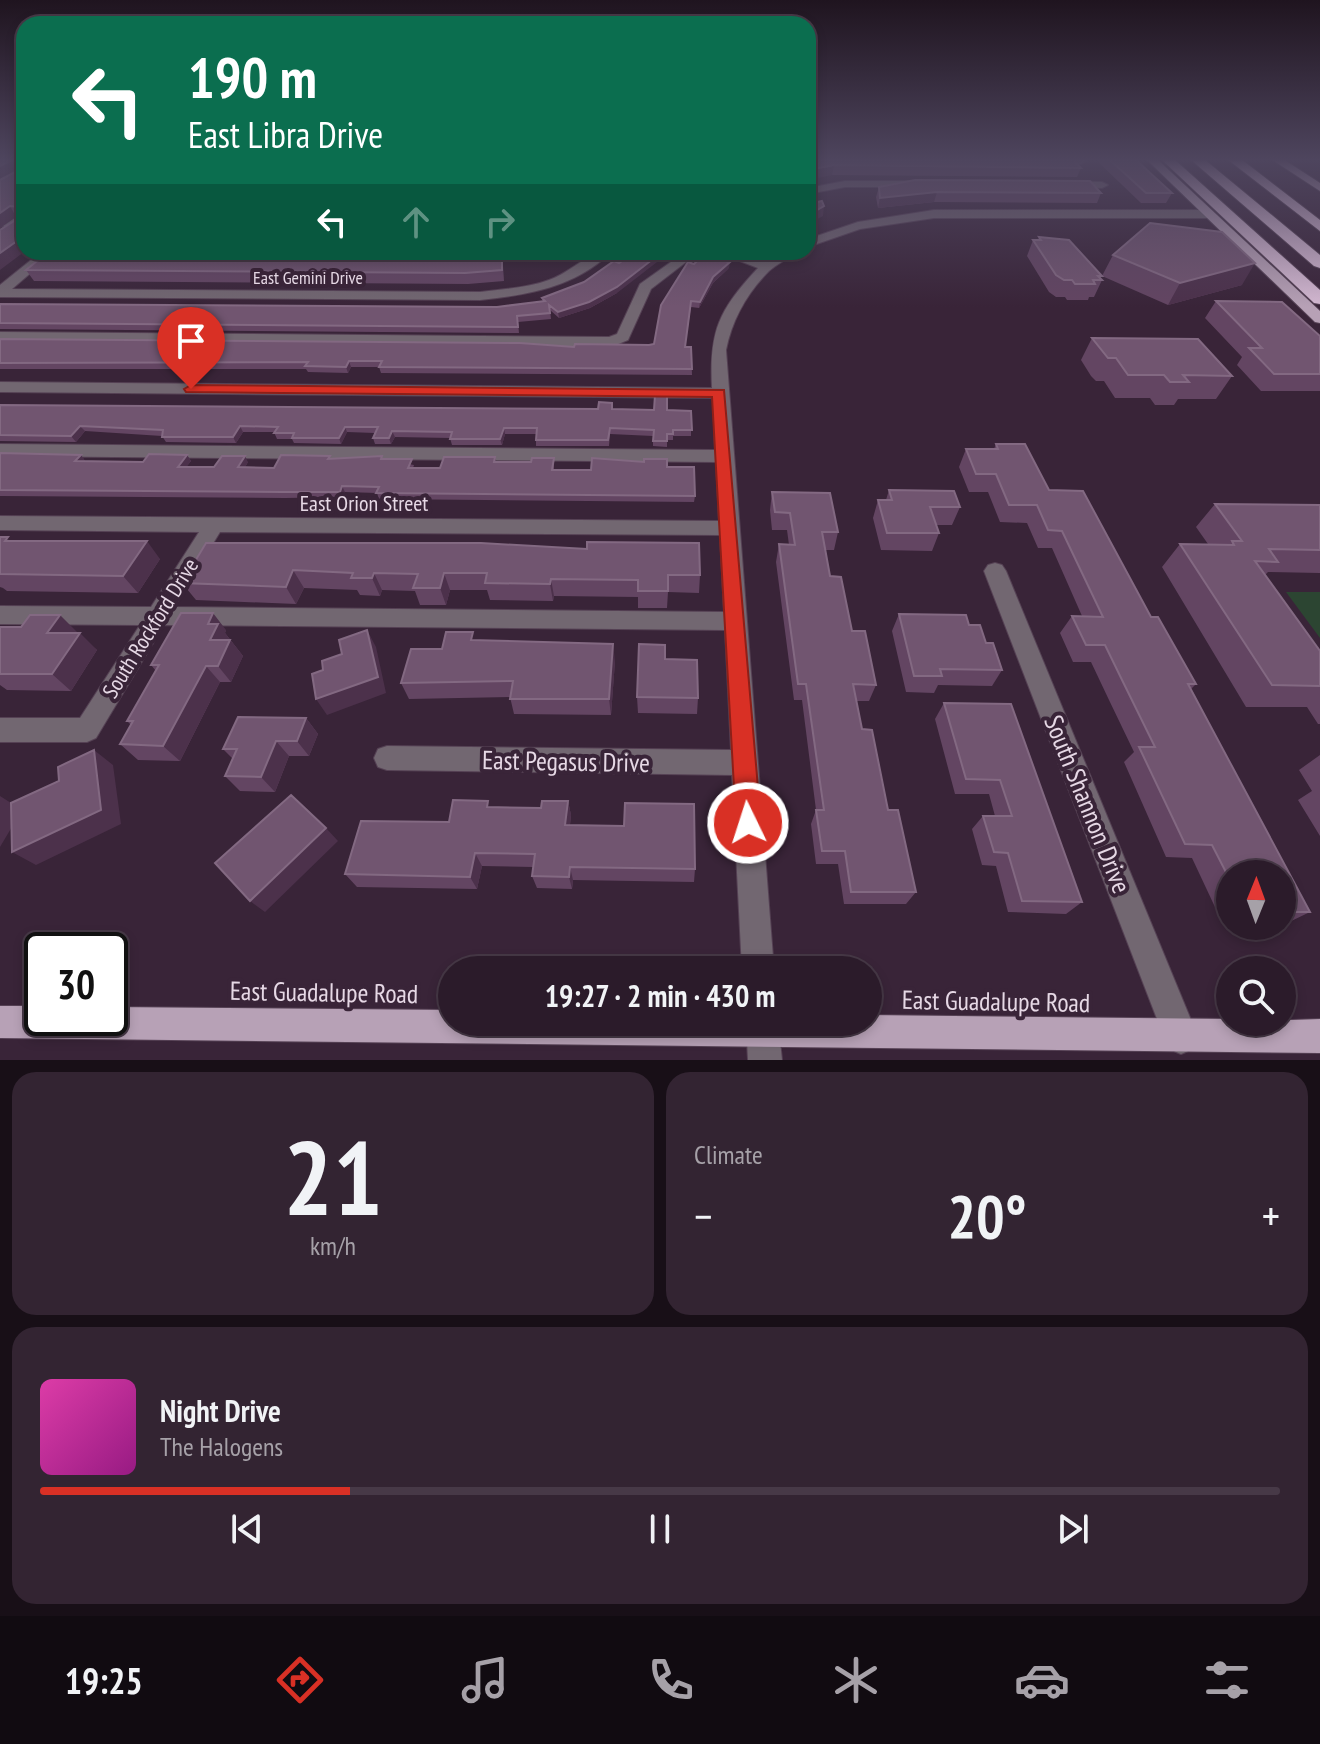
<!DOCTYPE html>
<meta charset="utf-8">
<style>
body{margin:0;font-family:"PT Sans Narrow",sans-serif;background:#332432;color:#f1f3f6;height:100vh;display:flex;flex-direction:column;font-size:30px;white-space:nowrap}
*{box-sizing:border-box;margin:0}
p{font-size:26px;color:#a6a1a8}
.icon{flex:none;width:44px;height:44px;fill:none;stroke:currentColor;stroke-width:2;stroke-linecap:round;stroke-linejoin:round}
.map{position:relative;height:1060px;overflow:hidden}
.drawer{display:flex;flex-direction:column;gap:12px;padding:12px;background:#180f17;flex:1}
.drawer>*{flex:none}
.hud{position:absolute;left:16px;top:16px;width:800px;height:244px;border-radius:24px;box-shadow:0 4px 12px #0003,0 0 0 2px #473947;background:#0b6e4f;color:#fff;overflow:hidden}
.needle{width:52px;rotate:1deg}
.tools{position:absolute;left:1216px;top:860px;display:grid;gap:16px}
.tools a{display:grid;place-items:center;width:80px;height:80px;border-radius:50%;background:#2b1b2a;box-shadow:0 4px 12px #0003,0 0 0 2px #473947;font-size:40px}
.speed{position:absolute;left:24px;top:932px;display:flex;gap:16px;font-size:40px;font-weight:700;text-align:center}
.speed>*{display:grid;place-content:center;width:104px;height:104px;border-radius:50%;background:#2b1b2a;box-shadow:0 4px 12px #0003,0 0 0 2px #473947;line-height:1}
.speed .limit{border:4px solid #111;border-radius:12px;background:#fff;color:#111}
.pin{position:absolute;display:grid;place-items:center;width:68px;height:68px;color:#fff;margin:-82px -34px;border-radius:50% 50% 50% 0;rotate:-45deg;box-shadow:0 0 8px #0007}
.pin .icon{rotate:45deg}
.me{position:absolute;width:88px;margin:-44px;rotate:356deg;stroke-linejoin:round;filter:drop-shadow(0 0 6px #0008)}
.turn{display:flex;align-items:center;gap:28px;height:168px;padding:0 40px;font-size:36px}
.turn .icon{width:104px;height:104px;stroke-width:2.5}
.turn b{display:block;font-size:56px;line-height:68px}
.lanes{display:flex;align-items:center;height:76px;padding:0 40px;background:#0003;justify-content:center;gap:40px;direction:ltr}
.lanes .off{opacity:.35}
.big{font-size:60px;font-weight:700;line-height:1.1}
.drawer .tile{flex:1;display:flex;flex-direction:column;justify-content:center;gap:12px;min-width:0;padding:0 28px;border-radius:24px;background:#332432}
.drawer .dial{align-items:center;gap:0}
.dial b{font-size:104px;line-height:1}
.song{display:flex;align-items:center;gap:24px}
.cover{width:96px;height:96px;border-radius:12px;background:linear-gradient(135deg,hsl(320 70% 55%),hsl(310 70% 35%))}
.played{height:8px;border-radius:4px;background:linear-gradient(90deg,#d93025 25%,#473947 25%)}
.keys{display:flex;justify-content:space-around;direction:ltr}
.heat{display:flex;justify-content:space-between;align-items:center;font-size:44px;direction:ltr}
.drawer .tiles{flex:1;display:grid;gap:12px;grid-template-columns:1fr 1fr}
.tile:last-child{grid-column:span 2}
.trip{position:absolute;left:438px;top:956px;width:444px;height:80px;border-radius:40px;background:#2b1b2a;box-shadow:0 4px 12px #0003,0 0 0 2px #473947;font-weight:700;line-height:80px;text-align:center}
.dock{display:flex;height:128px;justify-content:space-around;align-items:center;background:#110b11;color:#a6a1a8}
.dock .icon{width:56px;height:56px}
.dock .active{color:#d93025}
.dock b{font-size:36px;color:#f1f3f6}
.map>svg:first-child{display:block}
</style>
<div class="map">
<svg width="1320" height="1060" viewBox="0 0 1320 1060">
<rect width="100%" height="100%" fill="#392438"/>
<path fill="#2c4532" d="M1286 592H1320V638Z"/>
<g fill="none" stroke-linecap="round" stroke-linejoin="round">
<defs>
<path id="minor" d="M1044 159H1085L1086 161 1081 164H1048L1044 163Z
M845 181H922L928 184 922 187H845L808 194V188Z
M1066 181 1102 182 1108 185 1102 188 1062 186 1060 184Z
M934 210H1209L1215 214 1209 218H934L860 229 808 247V239L858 222Z
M0 218H24V226H0Z
M41 252H55L12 289 480 292C503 289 527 288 549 280 572 272 586 252 611 252 576 287 528 295 480 300L0 297V285Z
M477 252H511L505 256 454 263 448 259Z
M685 252H699L651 289 628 340 611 347 0 342V332L609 337 617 334 640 284Z
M716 252H735L765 261 780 252H795C788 259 777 264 769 271 747 293 732 320 726 350L774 970H742L732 775 387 770 378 767 374 758 378 749 387 746 731 750 725 630 164 625 96 738 87 742H0V718H80L140 625 0 624V606L151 607 199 532 0 530V516L719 521 716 462 0 456V444L715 450 713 398 0 392V382L712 388C709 330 719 310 758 268ZM220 532 720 535 724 612 174 607Z
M995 563 1002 565 1006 571 1198 1037 1193 1049 1181 1054 1169 1049 1164 1037 984 571 988 565Z
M746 1022H778L782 1060H748Z"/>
<path id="major" d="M1146 159H1157L1320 311V323L1315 322Z
M1271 159H1283L1320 183V191Z
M0 1006H42V1018H110V1007L452 1010V1022H868V1015L1230 1019V1022L1320 1019V1053L0 1038Z"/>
<path id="highway" d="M1161 159H1174L1320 290V304L1314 303Z
M1190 159H1204L1320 255V268L1314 266Z
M1227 159H1241L1320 220V231Z"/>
</defs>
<use href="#minor" stroke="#554154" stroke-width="2"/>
<use href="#major" stroke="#554154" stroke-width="2"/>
<use href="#highway" stroke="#554154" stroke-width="2"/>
<use href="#minor" fill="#726771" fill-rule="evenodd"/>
<use href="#major" fill="#b7a1b6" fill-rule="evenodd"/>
<use href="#highway" fill="#d3b8d1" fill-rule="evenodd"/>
</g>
<path fill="#634562" d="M0 159H24V252L19 217H16L0 228 19 170V169L0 179Z
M808 159 1081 168 1077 177 832 175Z
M1095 159H1135L1172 193 1166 203H1141Z
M879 187 1101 193 1097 203 934 202 878 208 876 197Z
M1039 237 1102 276 1100 278 1102 280 1094 297H1089L1088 300H1067L1065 297H1056L1049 292 1027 256 1033 240H1038Z
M480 252V257L503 266 504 281 468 284 34 281 26 270 450 255Z
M543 252H572L562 258Z
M1113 255 1242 285 1168 305 1102 276Z
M729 268 713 283 699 308 691 307 685 347H691L692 375 381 373 379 367H351L348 373 308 372 306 369H0V339L574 347 649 345 654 344 661 305Z
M617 293 590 308 559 318 550 310 551 319 518 322 519 333 0 329V304L497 307 543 301 542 298Z
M1216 301 1320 336V391H1261L1237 365 1242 357 1205 318Z
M1092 338 1232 376 1216 399H1178L1174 405H1155L1150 398H1115L1104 381H1096L1091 376 1081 360Z
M0 405 612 409 691 411V436H673V440H667V447L653 446V436L610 434 609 446H536V434H505L502 445H452L450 438 395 437 391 444H375L373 438 375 433 347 432 341 444 294 443 292 439H277L274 432H243L236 443 166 442 162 436 85 431 76 442 0 441Z
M996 444 1049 490 1151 617 1196 684 1191 689 1310 912 1285 924 1282 923V874H1230V922H1222L1192 858 1166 857 1124 762 1134 752 1109 700 1091 662H1073L1060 633 1072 616H1082L1052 548H1038L1027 523 1000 522 988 492H969L959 467 966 449H994Z
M0 453 81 455 85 461 143 462 187 455 191 461 186 467H214L248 462 245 467 274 468 331 459H383L414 465 413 468H440L495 457 496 462H531L554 458V470H591L667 467 695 496 694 502 379 499 377 493 345 492 343 497 285 498 0 496Z
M889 490 960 507 952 525H936L939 533 932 551 881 550 873 518 878 500H886Z
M772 492 838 532 834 550H825L830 576 852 631 876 685 869 701H856L862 729 916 892 906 904H844L838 864H816L811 824 816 810 802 700H794L776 562 779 544 789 545 787 530H772L770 510Z
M1215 504 1320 505V573L1268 572 1265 575 1320 651V724H1318L1307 707H1246L1162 567 1180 544H1208L1196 527Z
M0 537 12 541 160 559 138 593 7 591 3 588 0 587Z
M206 543 700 575 699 593 668 592 667 608H638V597L554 596 553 601 490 600 487 590H450L446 605H420L415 591 382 590 380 596 360 595 357 590 304 588 296 604 196 600 182 583Z
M899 614 969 625 986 643 1002 670 992 686 938 685 934 693 906 692 892 631Z
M0 627 77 632 76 633 97 650 71 691 7 690 0 685Z
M226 630 225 633 243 656 231 682H220L180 761 138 760 120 744 131 725 127 721 156 671 151 665Z
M476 640 615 661 611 715 514 714 510 697 409 699 401 683 442 649Z
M665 659 698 698 697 714 638 713 637 697Z
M944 703 1011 704 1082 902 1066 914 1008 912 996 866 982 865 972 829 983 816H995L989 794H955L935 719Z
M306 718 318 734 309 756H289L275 792 240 791 225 776 233 759 223 749Z
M1320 755V836L1298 800 1312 791 1299 770Z
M568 801 571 815 570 825 695 869 694 882 573 880 572 889 537 888 532 876 533 867 482 866 477 889 357 887 345 874 449 822 491 807 541 808Z"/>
<path fill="#4c314b" d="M14 159H20L24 166 0 179V166Z
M834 165 832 175 808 180V170Z
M937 192 934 202 878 208 880 198Z
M10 206 16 217 0 228V213Z
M824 206 823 216 808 224V215Z
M24 236V252L0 270V253Z
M562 252H572L562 258Z
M662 252H670L617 293 590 308 559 318 558 312Z
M730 262 729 268 713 283 699 308 700 302 713 277Z
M1255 263 1242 285 1168 305 1180 283Z
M349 361 351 367 348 373 346 367Z
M80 426 85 431 76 442 71 436Z
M240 426 243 432 236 443 233 437Z
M345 427 347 432 341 444 339 438Z
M504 428 505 434 502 445 500 439Z
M392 431 395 437 391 444 389 438Z
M81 455 85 461 80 467 75 461Z
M187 455 191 461 182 473 178 467Z
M245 456 248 462 242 473 238 467Z
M342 486 345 492 343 497 340 492Z
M147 541 160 559 138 593 123 576Z
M293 570 304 588 296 604 286 587Z
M374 573 382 590 380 596 372 578Z
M444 573 450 590 446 605 440 588Z
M551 579 554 596 553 601 550 584Z
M213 613 226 630 225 633 243 656 231 682 218 666 210 640 208 624Z
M60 615 77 632 65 650 47 633Z
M367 630 376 647 386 693 327 715 316 699Z
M80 633 97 650 71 691 52 674Z
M613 644 615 661 611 715 609 699Z
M206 666 220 682 180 761 163 746Z
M306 718 318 734 309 756 297 741Z
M276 741 289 756 275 792 261 777Z
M94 750 113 765 121 824 36 865 12 852Z
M0 796 22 810 0 847Z
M568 801 571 815 568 839 565 825Z
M326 828 338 841 265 912 250 901Z
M475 853 482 866 477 889 470 877Z
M570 867 573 880 572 889 569 877Z"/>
<path fill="#715570" stroke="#836982" stroke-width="2" d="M0 159H14L0 166Z
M19 159H24V236L0 253V230L19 218 20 207 10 206 0 213V180L19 170Z
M808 159H1072L1081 168 834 165 808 170Z
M1109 159H1135L1172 193H1146Z
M915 180 1090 181 1101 193 937 192 880 198 879 187Z
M822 201 824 206 808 215V204Z
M1150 223 1222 232 1255 263 1180 283 1113 255Z
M1039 237 1069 240 1102 276H1098L1102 280H1093L1095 284H1075L1072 280H1064L1056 275 1033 240H1041Z
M48 252 450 255 480 252 478 257 502 255V270L465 273 26 270Z
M635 252H662L617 287 589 302 558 312 549 305 550 313 517 316 518 327 0 323V304L497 307 545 301 542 298 584 282 614 261 619 263Z
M702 256 730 262 713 277 700 302 691 301 685 347H691L692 369 379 367 382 361H349L346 367 305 366 308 362 0 363V339L520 343 574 347 575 344 649 345 654 344 661 305 688 262 694 264Z
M1216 301 1282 302 1320 336V374H1274L1249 348H1262Z
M1092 338 1198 339 1232 376 1183 375 1189 382H1170L1164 375H1128L1116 358H1108Z
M655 395 667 396V410L691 411 692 430H673V434H667V441H653L654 430 610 428 608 440H536L537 428H504L500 439H450L452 432 392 431 389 438H373L378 427H345L339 438H292L294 433H274L278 427 240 426 233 437H162L163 430 80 426 71 436 0 435V405L598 409 599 402 612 403V409L654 410Z
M996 444H1025L1049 490 1083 491 1151 617H1158L1196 684H1188L1310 912H1282V874H1230V880L1212 845 1185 844 1139 747H1155L1124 684 1105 645H1086L1072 616 1103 617 1062 531 1048 530 1037 505H1009L996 474H976L966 449H998Z
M0 453 81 455 75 461 143 462 149 454 187 455 178 467H214L222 456H245L238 467 274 468 281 455 330 456 328 459 382 456 381 459H412L408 468H440L444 457H495L494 462H531L532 458H554L552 470H591L592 458 644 462V459H667V467H694L695 496 376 493 379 487 342 486 340 492H282L0 490Z
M889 490 954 491 960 507H930L939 533H887L878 500H892Z
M772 492 830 493 838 532H822L830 576 841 577 852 631H865L876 685 853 684 862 729 872 730 888 810H898L916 892H851L845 851H822L816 810H824L806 684H798L779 544 795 545 790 513 775 512Z
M1215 504 1320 505V550L1269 549 1278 562 1255 561 1320 651V686L1272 685 1180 544 1234 545 1232 541H1242Z
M0 537H8L5 541H147L123 576 0 574Z
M587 542 699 543 700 575H668V591H638V580L551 579 550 584 485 583 487 573H444L440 588H413L418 574 374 573 372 578H351L353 573 293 570 286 587 182 583 206 543H481L587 549Z
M181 613H213L208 624H218L210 640H230L218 666H206L163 746 120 744 133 721H127L159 665H151Z
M899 614 966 615 969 625H980L986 643H993L1002 670 940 669 942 676H914Z
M30 615H60L47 633H80L52 674H0V627H21Z
M367 630 378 677 316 699 312 674 323 670 322 661 342 654 339 640Z
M446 632H473L471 640 613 644 609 699H510L513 681 401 683 411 649H442Z
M639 644 665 645V659L697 660 698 698 637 697Z
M944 703 1011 704 1082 902 1022 901 1008 853 994 852 983 816H1012L1000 780 966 779Z
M238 717 306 718 297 741H276L261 777 225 776 237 749H223Z
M94 750 101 810 12 852 11 803 59 781 58 767Z
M291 795 326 828 250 901 215 863Z
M453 800 488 801 487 807 541 808 542 801H568L565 825 624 826 625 803 694 804 695 869 570 867 569 877 532 876 535 854 475 853 470 877 345 874 361 821 449 822Z"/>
<linearGradient id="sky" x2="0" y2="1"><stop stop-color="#1f141f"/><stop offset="0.52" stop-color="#4e455e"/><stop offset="1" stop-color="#4e455e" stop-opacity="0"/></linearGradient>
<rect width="1320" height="307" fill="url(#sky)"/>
<path fill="#d93025" stroke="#8d1f18" stroke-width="2" d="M191 385 724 390 761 823 757 832 748 836 739 832 736 823 712 397 186 392 184 389Z"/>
<g text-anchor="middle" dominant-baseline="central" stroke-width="8" stroke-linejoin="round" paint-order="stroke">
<g font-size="18" fill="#e6d8e5" stroke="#392438">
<text x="308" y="277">East Gemini Drive</text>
</g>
<g font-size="22" fill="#e6d8e5" stroke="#392438">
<text x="364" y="503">East Orion Street</text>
<text transform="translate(150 628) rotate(-58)">South Rockford Drive</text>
</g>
<g font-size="26" fill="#e6d8e5" stroke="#392438">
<text transform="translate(566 761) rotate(1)">East Pegasus Drive</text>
<text transform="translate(1088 804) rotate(68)">South Shannon Drive</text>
<text transform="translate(324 992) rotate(1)">East Guadalupe Road</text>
<text transform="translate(996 1001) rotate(1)">East Guadalupe Road</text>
</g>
</g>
</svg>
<div class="tools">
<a><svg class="needle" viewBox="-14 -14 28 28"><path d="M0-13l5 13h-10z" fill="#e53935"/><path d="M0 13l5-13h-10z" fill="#a6a1a8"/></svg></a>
<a><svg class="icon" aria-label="search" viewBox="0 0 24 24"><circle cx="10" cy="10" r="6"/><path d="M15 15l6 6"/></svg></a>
</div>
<div class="speed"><div class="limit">30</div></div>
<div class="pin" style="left:191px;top:389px;background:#d93025"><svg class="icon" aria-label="arrive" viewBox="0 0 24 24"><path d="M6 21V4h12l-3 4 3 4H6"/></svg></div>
<svg class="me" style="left:748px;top:823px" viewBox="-20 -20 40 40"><circle r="17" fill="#d93025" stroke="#fff" stroke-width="3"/><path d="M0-11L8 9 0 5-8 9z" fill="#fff"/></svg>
<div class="trip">19:27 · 2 min · 430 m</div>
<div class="hud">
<div class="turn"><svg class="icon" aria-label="left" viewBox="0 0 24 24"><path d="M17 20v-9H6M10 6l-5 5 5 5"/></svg><div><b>190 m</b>East Libra Drive</div></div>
<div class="lanes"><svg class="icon" aria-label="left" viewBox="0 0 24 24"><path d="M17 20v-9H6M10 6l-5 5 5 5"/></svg><svg class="icon off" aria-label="ahead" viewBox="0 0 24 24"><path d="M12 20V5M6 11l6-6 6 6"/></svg><svg class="icon off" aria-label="right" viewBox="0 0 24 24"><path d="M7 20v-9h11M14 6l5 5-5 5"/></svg></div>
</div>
</div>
<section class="drawer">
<div class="tiles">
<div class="tile dial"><b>21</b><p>km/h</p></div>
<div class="tile"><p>Climate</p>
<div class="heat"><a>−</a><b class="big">20°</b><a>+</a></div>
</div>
<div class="tile">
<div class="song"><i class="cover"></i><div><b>Night Drive</b><p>The Halogens</p></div></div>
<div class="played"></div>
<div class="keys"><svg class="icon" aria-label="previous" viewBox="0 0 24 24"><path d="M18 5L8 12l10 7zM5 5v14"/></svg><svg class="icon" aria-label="pause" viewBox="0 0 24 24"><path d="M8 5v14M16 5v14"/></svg><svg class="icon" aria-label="next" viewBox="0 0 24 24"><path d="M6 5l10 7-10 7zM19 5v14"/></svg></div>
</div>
</div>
</section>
<nav class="dock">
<b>19:25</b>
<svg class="icon active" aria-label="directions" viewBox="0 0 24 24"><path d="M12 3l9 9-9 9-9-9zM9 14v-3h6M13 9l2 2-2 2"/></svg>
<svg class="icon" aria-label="music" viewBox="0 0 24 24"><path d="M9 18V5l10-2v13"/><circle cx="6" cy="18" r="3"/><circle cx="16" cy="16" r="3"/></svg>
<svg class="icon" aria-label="phone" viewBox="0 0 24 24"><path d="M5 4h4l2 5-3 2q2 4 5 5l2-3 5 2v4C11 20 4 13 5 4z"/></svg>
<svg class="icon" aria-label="climate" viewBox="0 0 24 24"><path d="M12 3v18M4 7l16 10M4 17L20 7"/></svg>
<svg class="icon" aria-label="car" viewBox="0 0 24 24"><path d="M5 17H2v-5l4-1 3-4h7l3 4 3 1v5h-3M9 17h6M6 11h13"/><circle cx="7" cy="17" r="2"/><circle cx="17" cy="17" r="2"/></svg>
<svg class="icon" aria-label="filters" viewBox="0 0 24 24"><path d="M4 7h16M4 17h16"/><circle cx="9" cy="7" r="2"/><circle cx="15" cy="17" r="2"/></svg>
</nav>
